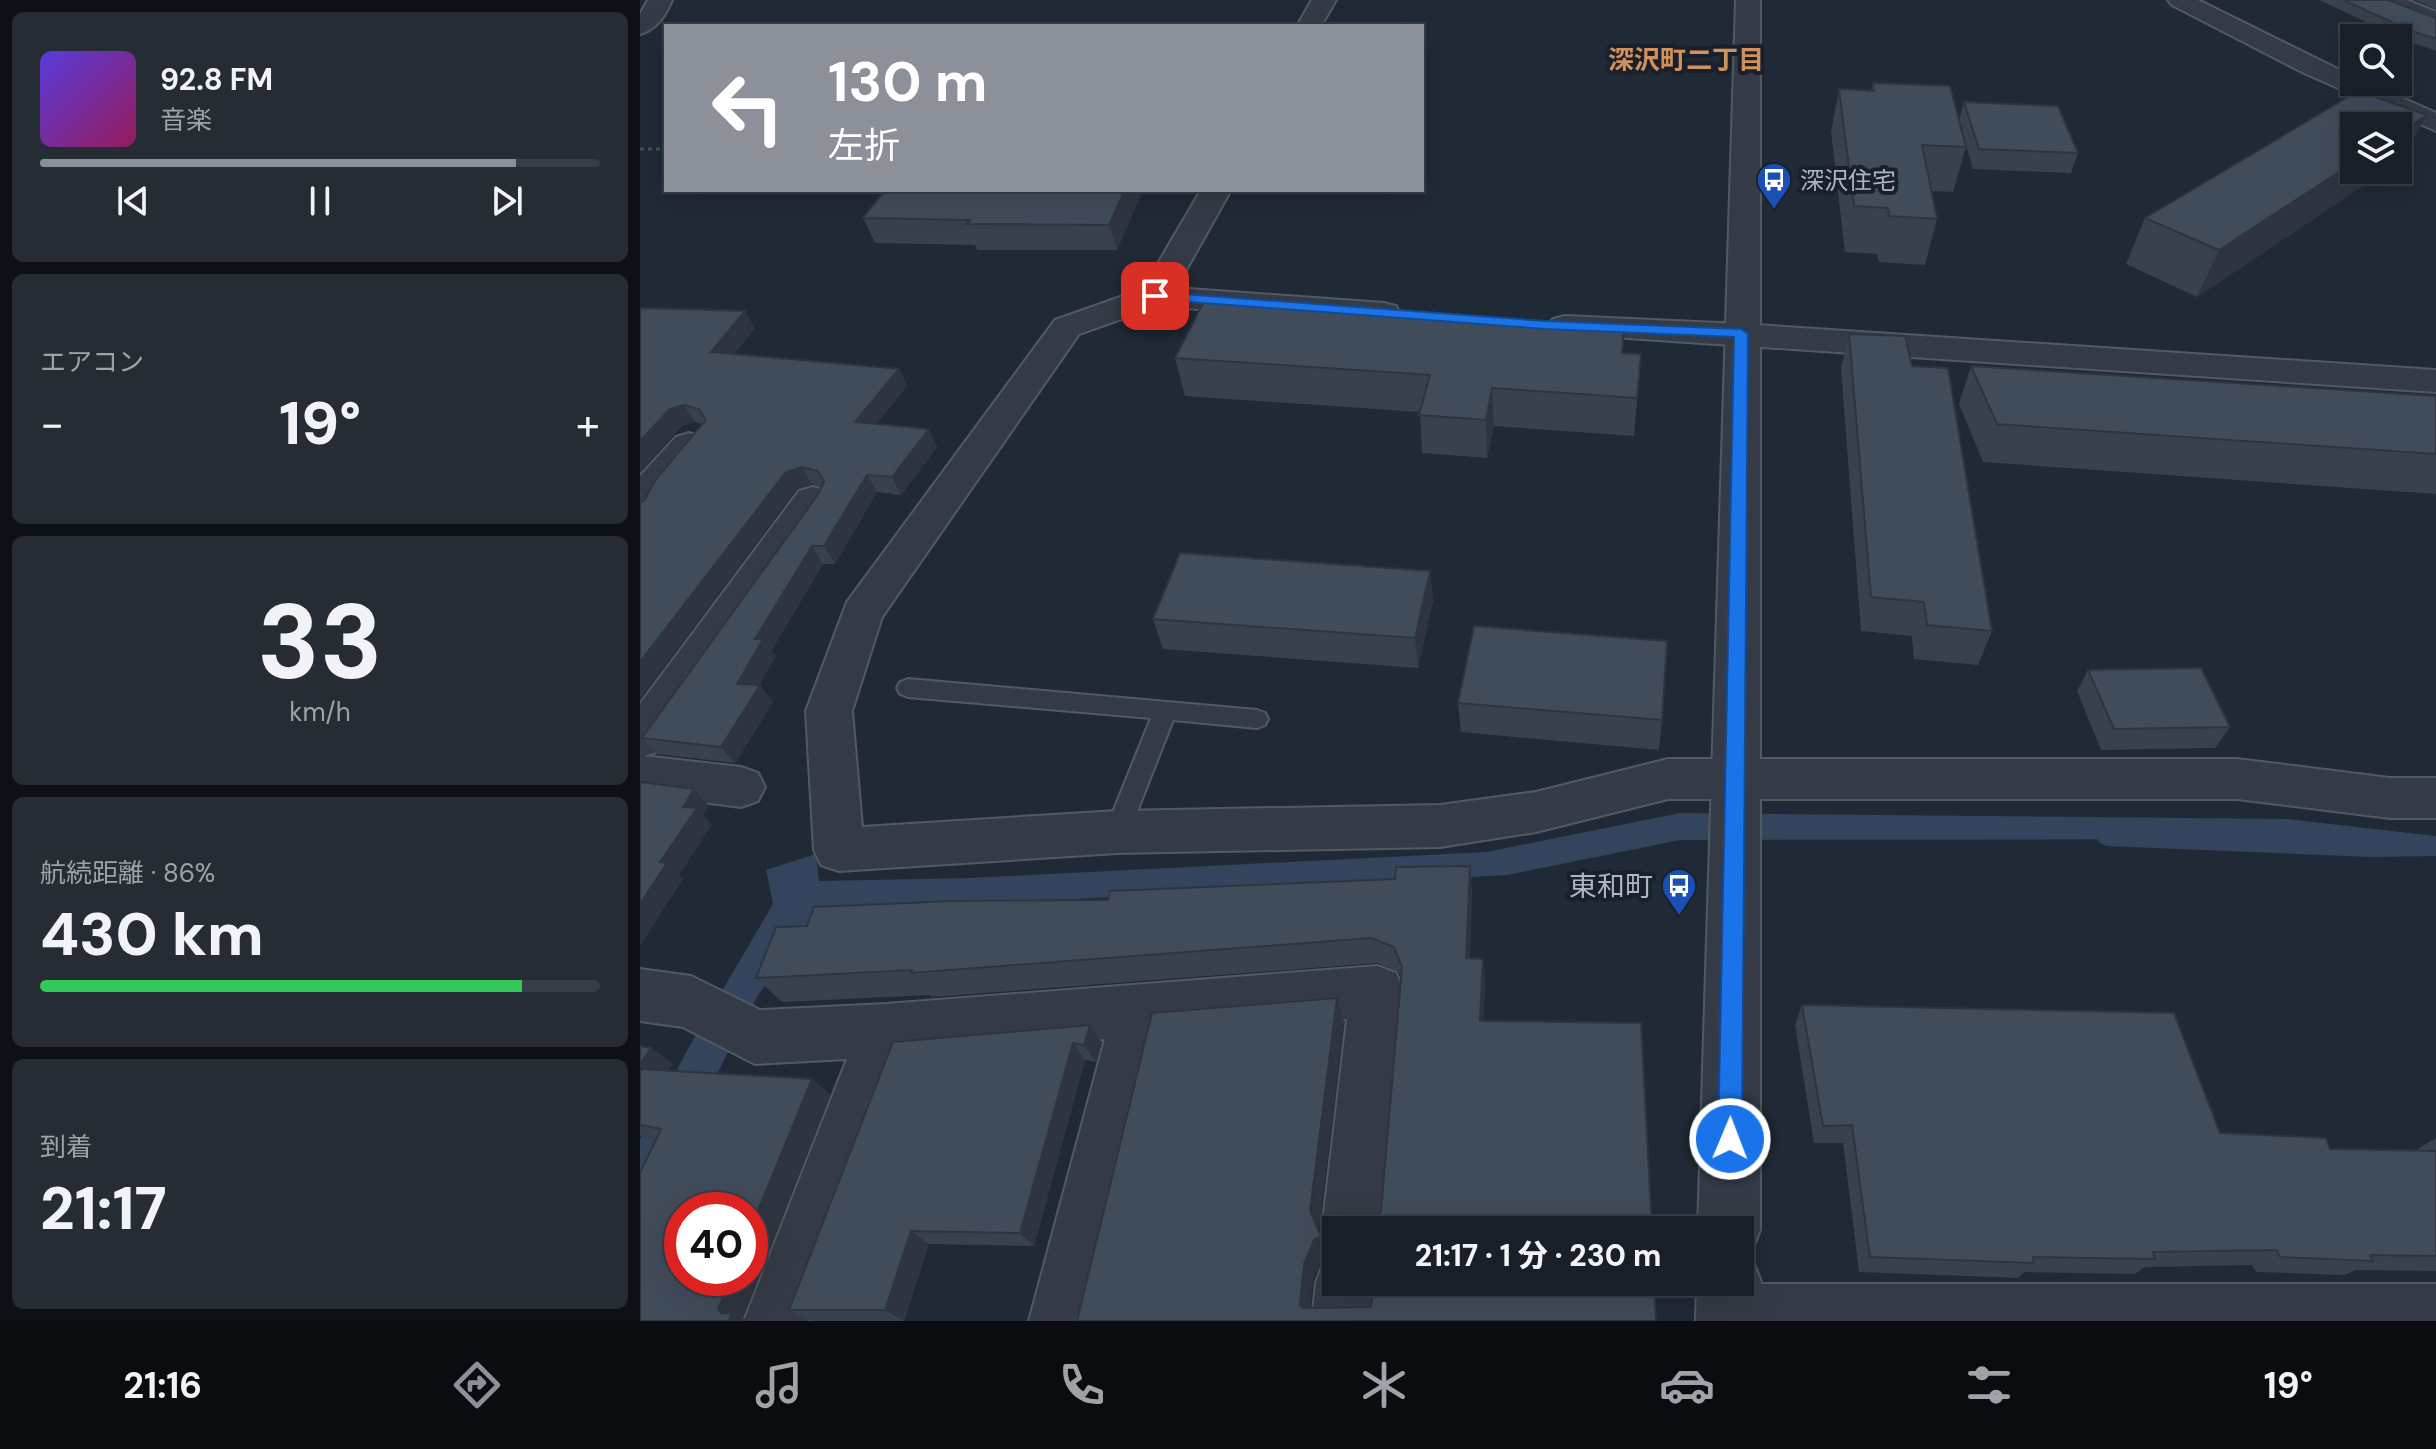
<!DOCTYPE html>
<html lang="ja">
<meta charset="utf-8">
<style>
body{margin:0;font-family:"DM Sans","Noto Sans JP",sans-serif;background:#252c34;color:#f1f3f6;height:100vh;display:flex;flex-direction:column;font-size:30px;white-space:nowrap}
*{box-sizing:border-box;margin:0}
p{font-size:26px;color:#9fa2a8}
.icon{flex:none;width:44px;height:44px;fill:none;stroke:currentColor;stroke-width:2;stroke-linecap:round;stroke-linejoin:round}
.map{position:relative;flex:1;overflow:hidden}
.panel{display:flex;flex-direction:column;gap:12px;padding:12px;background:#0d1116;width:640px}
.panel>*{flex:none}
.top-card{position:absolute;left:24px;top:24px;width:760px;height:168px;border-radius:0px;box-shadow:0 8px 32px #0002,0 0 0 2px #363d45;background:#8c9099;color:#fff;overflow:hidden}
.tools{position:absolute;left:1700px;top:24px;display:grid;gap:16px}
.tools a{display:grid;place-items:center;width:72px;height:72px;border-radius:0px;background:#181f28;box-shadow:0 8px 32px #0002,0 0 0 2px #363d45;font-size:40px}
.speed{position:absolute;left:24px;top:1192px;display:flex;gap:16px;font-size:40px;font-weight:700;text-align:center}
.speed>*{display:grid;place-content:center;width:104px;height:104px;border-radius:50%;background:#181f28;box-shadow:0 8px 32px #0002,0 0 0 2px #363d45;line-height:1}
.speed .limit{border:12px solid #d22;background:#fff;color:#111}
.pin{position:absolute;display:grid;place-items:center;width:68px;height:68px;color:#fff;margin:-34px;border-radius:16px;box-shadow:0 4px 12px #0006}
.me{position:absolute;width:88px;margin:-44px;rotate:1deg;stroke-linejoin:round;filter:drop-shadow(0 0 6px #0008)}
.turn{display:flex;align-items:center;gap:28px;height:168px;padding:0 32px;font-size:36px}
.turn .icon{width:104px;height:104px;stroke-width:2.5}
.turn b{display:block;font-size:56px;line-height:68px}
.big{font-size:60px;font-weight:800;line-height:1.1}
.panel .widget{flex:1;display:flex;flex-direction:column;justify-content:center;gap:12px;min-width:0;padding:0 28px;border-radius:12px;background:#252c34}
.panel .dial{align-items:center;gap:0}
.dial b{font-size:104px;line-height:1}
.song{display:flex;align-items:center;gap:24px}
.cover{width:96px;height:96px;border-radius:12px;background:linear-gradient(135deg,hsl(250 70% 55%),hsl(330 70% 35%))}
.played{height:8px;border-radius:4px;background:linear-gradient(90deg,#8c9099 85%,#363d45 85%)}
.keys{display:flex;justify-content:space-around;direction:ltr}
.heat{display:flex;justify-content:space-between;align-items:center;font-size:44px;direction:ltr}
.charge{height:12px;border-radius:6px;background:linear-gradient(90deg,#34c759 86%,#363d45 0)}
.trip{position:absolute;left:682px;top:1216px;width:432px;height:80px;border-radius:0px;background:#181f28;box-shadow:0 8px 32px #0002,0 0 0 2px #363d45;font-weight:800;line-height:80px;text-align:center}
.tabs{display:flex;height:128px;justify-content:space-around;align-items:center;background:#0a0c10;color:#9fa2a8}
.tabs .icon{width:56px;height:56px}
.tabs .on{color:#8c9099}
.tabs b{font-size:36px;color:#f1f3f6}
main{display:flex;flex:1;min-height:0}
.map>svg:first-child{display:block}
</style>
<main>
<section class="panel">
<div class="widget">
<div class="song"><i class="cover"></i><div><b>92.8 FM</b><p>音楽</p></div></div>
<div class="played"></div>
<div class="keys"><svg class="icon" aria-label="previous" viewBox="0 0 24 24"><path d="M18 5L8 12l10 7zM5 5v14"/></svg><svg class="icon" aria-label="pause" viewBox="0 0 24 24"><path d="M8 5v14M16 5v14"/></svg><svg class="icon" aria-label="next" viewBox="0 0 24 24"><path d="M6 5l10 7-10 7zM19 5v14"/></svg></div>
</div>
<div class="widget"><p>エアコン</p>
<div class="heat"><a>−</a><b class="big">19°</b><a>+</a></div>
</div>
<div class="widget dial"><b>33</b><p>km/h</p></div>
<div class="widget"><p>航続距離 · 86%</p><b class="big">430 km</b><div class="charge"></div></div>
<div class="widget"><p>到着</p><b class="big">21:17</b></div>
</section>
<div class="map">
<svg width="1796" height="1321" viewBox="0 0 1796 1321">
<rect width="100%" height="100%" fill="#202936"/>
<path fill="#34445d" d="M1040 813 1647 819 1796 836V855L1659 839 1040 840 867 875 256 909 163 934 118 995 11 1201 0 1215V1139L49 1047 133 904 126 870 176 854 179 881 330 878 847 852Z"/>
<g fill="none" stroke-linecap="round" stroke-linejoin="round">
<path fill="#34445d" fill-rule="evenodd" d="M1466 830 1731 841 1796 840V856L1731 857 1466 846 1460 843 1457 838 1460 833Z"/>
<defs>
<path id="service" d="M268 679 617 710 625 713 628 719 625 725 617 728 533 720 489 832 486 839 477 842 468 839 465 832 511 718 268 697 260 694 257 688 260 682Z"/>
<path id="minor" d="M8 0H32C26 15 16 30 0 34V14Z
M672 0H696L681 26H657Z
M1528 0H1558L1714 77V82H1726L1796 113V131L1664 73 1532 5Z
M1736 0H1767L1796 12V28L1740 5Z
M561 190H591L536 288 744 303 756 306 760 313 756 320 744 323 518 306 439 334 242 617 212 711 222 827 477 811 800 805 896 792 1028 759H1597L1750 778H1796V818H1750L1597 799H1028L896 832 800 847 477 853 199 871 181 865 174 850 166 711 207 602 415 320 503 289Z
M925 316 1101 324 1796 370V392L913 333 908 326 913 319Z
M49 433 62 437 68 445 26 495 14 517 0 521V476L36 437Z
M173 487 187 491 192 500 187 509 16 752 4 756 101 767 118 773 125 787 118 801 101 807 0 794V704L159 491Z
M737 966 756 973 764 991 744 1230H696V1254L691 1252 682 1230 707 1019 523 1034 453 1321H389L465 1039 265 1056 168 1321H104L207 1059 115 1064 43 1027 0 1021V969L51 976 120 1010 246 1004Z
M696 1255V1282H740L736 1321H672L676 1282 685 1259Z
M1088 1284H1796V1321H1058L1056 1316 1065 1293Z"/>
<path id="tertiary" d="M1096 0H1120V1230L1111 1252 1102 1256 1112 1259 1121 1282 1120 1321H1056L1057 1282H1100V1230H1058Z"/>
</defs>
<use href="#service" stroke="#515965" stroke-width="4"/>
<use href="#minor" stroke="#515965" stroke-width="4"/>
<use href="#tertiary" stroke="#515965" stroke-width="4"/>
<path stroke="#405255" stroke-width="3" stroke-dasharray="4 4" stroke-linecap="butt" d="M0 149H26"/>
<use href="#service" fill="#343b47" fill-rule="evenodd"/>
<use href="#minor" fill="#343b47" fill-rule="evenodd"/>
<use href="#tertiary" fill="#343b47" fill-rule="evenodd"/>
</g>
<path fill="#38414e" d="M1679 0H1748L1796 18V51L1767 41Z
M1775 0H1796V9Z
M1233 83 1326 147 1313 192 1292 191 1297 219 1285 265 1239 262 1237 254 1205 252 1191 132 1199 89 1231 90Z
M1324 102 1438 153 1431 173 1333 169 1319 121Z
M1763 159 1557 297 1486 264 1505 218Z
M503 190 477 250H337L335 245 235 243 223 218Z
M0 308 115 328 94 354 259 369 267 386 236 424 289 429 297 447 261 495 237 492 195 564H183L131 651 136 656 119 685 133 702 95 763 17 754 2 738 179 493 182 487 172 484 157 489 4 501 62 424 55 422 42 426Z
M984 328 983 353 1001 354 994 436 854 426 847 458 782 453 780 412 545 396 535 358Z
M1209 334 1272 366 1352 631 1338 665 1274 659 1272 636 1221 631 1201 368Z
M1331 366 1796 396V494L1343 462 1319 404Z
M790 571 793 601 778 668 523 649 513 619Z
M1448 670 1590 727 1575 748 1461 750 1437 691Z
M818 703 1022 720 1019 750 821 732Z
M830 866 832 893 830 959H843L845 984 843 1021 1001 1023 1012 1230H696V1273L691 1262V1214H738L741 1211 761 978 759 972 737 963 292 997 290 995 142 1002 116 978 136 927 167 926 174 907 314 901 468 900 470 891 755 879 756 867Z
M1162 1005 1580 1133 1690 1149 1776 1150 1796 1138V1271L1715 1270 1705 1275 1616 1272 1612 1265 1505 1267 1495 1274 1384 1272 1378 1278 1219 1272 1203 1143H1174L1155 1025Z
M450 1025 461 1042 456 1062 445 1060 394 1246 289 1244 264 1321H171L149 1310Z
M0 1046 11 1048 33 1064 28 1071 172 1079 190 1095 102 1318 108 1321H0L17 1139 0 1136Z"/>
<path fill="#2e3540" d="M1787 115 1763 159 1758 162V134Z
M1714 162V170H1746L1557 297 1579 250Z
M485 190H503L477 250 469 225Z
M105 311 115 328 81 369 71 352Z
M259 369 267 386 224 440 215 422Z
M852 388 854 426 847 458 846 420Z
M44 405 55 422 42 426 0 472V441L30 409Z
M289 429 297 447 261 495 252 477Z
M162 467 172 484 157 489 0 699V662L146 472Z
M227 475 237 492 195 564 184 546Z
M172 546 183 564 131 651 136 656 113 696 120 685 133 702 95 763 81 747 97 684 115 639Z
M790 571 793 601 778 668 775 638Z
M54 789 69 806 63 815 72 825 39 875 43 879 0 946V904L20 862 43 807Z
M830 866 832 893 829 983 826 958Z
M843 959 845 984 842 1045 840 1021Z
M697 998 704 1022 679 1230 689 1254 682 1258 673 1281 669 1321 660 1305Z
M450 1025 461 1042 456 1062 444 1045Z
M433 1043 445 1060 394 1246 380 1233Z
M11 1048 33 1064 19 1085 0 1072V1064Z
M172 1079 190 1095 102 1318 108 1321H88L78 1309 91 1278H110V1230Z
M271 1231 289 1244 264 1321 245 1310Z"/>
<path fill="#414c5b" stroke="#2e3540" stroke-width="2" d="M1703 0H1748L1796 18V39L1772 31Z
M1233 83 1310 86 1326 147 1282 145 1297 219 1249 216 1248 208 1214 206 1199 89 1234 91Z
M1718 91 1787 115 1758 134V126H1714V162L1579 250 1505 218Z
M1324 102 1418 106 1438 153 1339 149Z
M245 190H485L469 225 327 224 330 220 223 218Z
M564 301 984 328 982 353 1001 354 997 398 852 388 846 420 779 415 790 375 535 358Z
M0 308 105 311 71 352 259 369 215 422 289 429 252 477 227 475 184 546H172L115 639H123L97 684 120 685 81 747 2 738 179 493 184 481 178 471 162 467 146 472 0 662V502L4 501 16 479 66 420 59 409 44 405 30 409 0 441Z
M1209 334 1265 336 1272 366 1308 368 1352 631 1287 625 1284 602 1231 597Z
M1331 366 1796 396V454L1357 424Z
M540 553 790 571 775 638 513 619Z
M834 626 1027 641 1022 720 818 703Z
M1561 668 1590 727 1474 729 1448 670Z
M0 782 54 789 43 807 57 808 20 862 27 863 0 904Z
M830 866 826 958 843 959 840 1021 1001 1023 1012 1230H696V1262H691V1214H738L741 1211 762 967 754 947 731 938 271 973 272 970 116 978 136 927 167 926 174 907 314 901 468 900 470 891 755 879 756 867Z
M697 998 670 1211 681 1236 674 1240 664 1264 660 1305 663 1308 731 1307 734 1282H1014L1016 1321H437L512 1013Z
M1162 1005 1534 1013 1580 1133 1686 1138 1690 1149 1796 1151V1256L1730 1255 1733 1261 1640 1257 1637 1250 1513 1252 1515 1259 1393 1257 1394 1263 1230 1257 1212 1125 1183 1126Z
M450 1025 444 1045 433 1043 380 1233 271 1231 245 1310H149L253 1042Z
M0 1046 11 1048 0 1064Z
M0 1069 172 1079 110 1230V1210H42V1278H91L78 1309 81 1313H92L88 1321H0V1173L21 1129 0 1125Z"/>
<path fill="#1a73e8" stroke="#114b97" stroke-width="2" d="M515 292 905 321 1101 329 1108 334 1102 1139 1099 1147 1090 1151 1082 1147 1078 1139 1094 337 905 329 510 299V293Z"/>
<defs>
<symbol id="bus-pin" viewBox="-11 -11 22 30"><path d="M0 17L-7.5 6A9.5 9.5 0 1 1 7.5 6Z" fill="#1a4fb4" stroke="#19202b"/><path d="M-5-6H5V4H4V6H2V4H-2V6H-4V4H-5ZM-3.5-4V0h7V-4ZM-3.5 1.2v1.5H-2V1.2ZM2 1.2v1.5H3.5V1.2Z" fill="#fff"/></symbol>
</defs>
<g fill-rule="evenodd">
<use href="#bus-pin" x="1114" y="160" width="40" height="54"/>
<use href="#bus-pin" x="1019" y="866" width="40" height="54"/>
</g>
<g text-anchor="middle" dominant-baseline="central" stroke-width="8" stroke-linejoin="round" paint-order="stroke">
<g font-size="24" fill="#aeb6c4" stroke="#19202b" text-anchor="start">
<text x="1160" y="180">深沢住宅</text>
</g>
<g font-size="26" font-weight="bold" fill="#d0915d" stroke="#19202b">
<text x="1046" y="60">深沢町二丁目</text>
</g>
<g font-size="28" fill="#aeb6c4" stroke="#19202b" text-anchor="end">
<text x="1013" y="886">東和町</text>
</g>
</g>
</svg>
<div class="tools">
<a><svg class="icon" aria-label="search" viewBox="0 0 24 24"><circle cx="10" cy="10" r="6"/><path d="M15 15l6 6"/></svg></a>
<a><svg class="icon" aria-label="layers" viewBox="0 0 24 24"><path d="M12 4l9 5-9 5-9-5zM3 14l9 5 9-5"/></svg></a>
</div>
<div class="speed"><div class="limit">40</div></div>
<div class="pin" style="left:515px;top:296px;background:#d93025"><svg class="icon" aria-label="arrive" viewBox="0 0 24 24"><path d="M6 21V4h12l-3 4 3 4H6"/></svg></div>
<svg class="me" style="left:1090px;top:1139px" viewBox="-20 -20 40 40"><circle r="17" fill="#1a73e8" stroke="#fff" stroke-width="3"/><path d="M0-11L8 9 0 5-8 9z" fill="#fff"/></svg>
<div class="trip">21:17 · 1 分 · 230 m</div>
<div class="top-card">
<div class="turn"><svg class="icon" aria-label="left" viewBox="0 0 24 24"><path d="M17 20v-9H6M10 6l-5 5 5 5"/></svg><div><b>130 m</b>左折</div></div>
</div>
</div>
</main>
<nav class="tabs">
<b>21:16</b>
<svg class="icon on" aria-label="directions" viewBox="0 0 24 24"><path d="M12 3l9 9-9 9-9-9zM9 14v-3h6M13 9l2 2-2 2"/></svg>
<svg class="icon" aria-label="music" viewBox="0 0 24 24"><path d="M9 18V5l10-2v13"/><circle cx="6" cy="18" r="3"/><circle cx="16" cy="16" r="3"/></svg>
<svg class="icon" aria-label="phone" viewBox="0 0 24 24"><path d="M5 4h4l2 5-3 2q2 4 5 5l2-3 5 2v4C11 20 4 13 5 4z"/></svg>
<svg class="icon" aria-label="climate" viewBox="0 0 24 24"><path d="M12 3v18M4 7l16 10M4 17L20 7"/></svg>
<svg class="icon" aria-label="car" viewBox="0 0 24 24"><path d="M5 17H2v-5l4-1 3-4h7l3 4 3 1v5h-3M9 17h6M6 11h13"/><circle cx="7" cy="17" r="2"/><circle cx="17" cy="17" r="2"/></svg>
<svg class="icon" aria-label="filters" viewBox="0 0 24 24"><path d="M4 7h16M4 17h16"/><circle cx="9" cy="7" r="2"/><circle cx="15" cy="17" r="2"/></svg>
<b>19°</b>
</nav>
